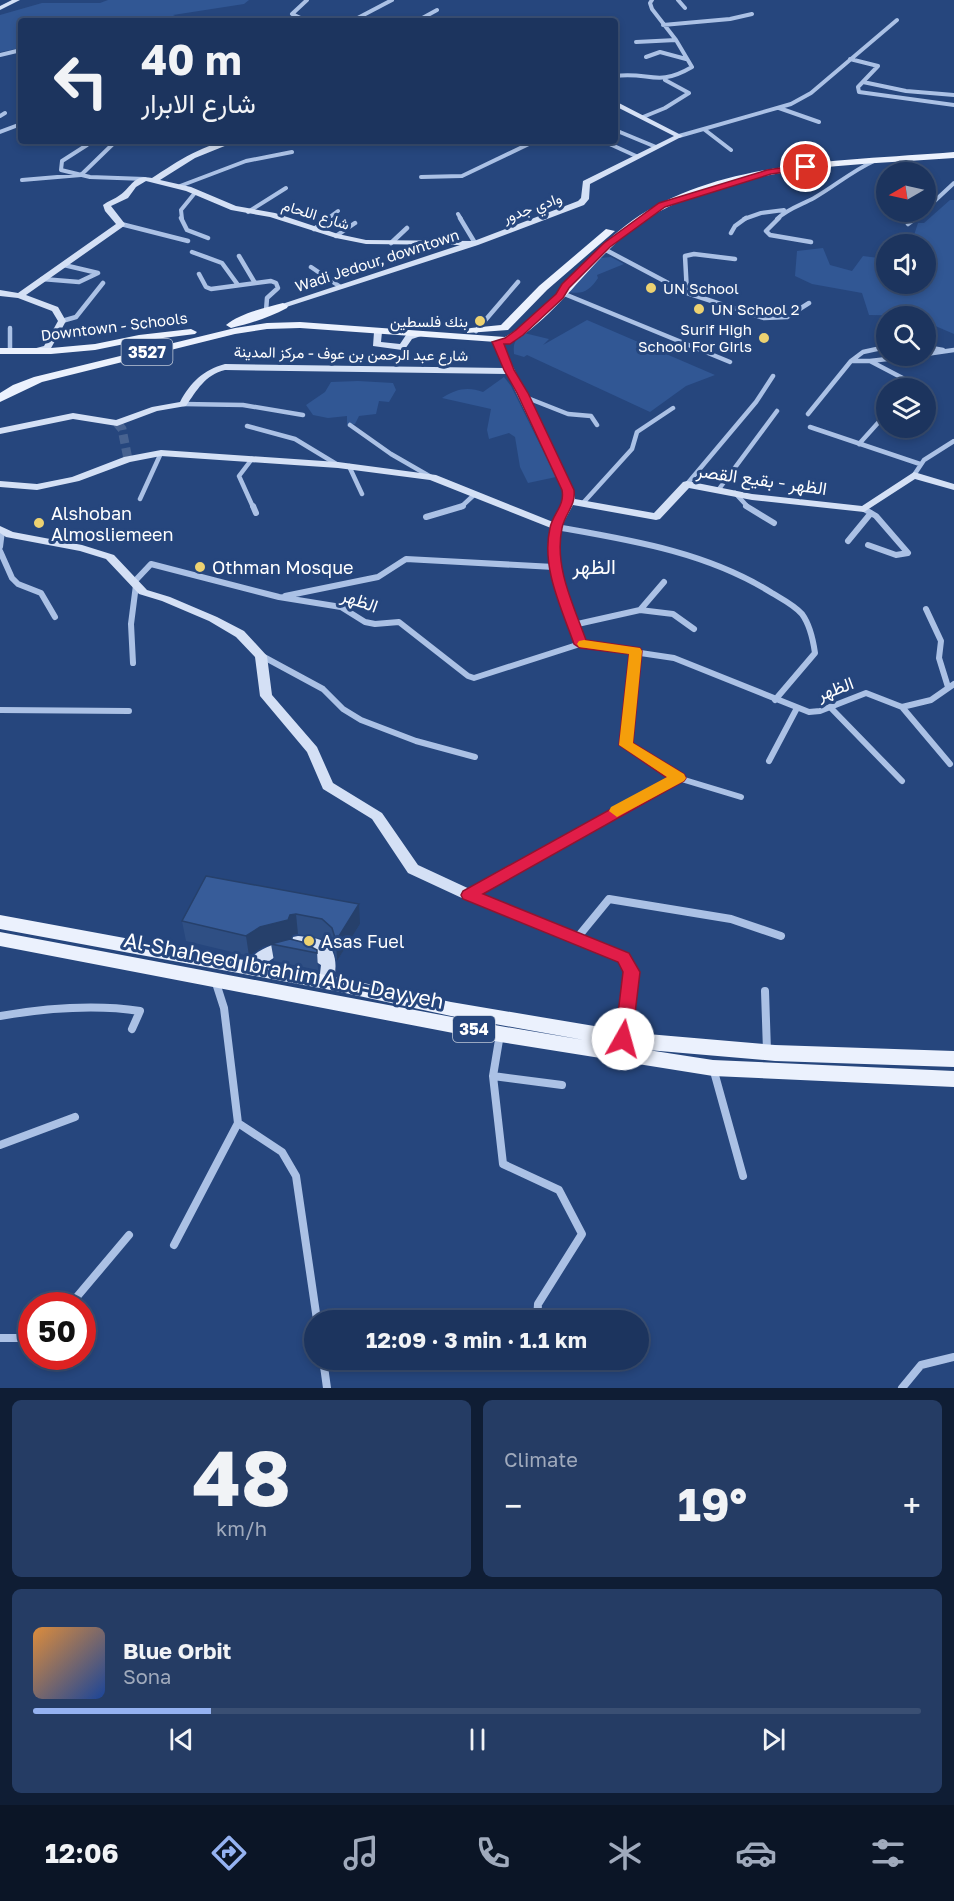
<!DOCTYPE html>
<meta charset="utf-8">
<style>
body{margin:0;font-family:"Golos Text",Vazirmatn,sans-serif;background:#253c64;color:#f1f3f6;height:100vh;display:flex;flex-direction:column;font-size:22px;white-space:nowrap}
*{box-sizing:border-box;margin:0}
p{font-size:20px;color:#a0aabc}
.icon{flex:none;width:33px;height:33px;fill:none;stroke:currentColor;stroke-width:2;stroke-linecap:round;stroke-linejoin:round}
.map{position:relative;height:1388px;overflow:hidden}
.sheet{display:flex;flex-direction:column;gap:12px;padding:12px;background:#0f1d34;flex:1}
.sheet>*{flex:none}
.hud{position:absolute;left:18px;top:18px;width:600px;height:126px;border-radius:6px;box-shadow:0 3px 9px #0003,0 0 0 2px #3a4f73;background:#1c345e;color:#f1f3f6;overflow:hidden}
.needle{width:39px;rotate:261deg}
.tools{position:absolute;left:876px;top:162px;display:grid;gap:12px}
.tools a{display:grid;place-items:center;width:60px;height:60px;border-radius:50%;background:#1c345e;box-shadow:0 3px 9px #0003,0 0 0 2px #3a4f73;font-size:30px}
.speed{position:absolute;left:18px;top:1292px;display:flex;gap:12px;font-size:30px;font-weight:700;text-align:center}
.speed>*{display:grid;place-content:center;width:78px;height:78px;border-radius:50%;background:#1c345e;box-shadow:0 3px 9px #0003,0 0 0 2px #3a4f73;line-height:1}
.speed .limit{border:9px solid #d22;background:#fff;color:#111}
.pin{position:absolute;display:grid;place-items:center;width:51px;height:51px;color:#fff;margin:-26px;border:3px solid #fff;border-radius:50%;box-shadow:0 2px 6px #0007}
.me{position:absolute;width:66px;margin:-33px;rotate:7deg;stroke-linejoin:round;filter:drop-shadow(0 0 4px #0008)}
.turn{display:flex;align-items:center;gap:21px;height:126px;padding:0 24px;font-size:27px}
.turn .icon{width:78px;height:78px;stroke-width:2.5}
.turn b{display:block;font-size:42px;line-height:51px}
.big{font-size:45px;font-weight:700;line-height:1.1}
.sheet .card{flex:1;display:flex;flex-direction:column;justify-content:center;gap:9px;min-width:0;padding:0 21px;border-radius:9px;background:#253c64}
.sheet .dial{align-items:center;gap:0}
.dial b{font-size:78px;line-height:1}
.song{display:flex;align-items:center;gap:18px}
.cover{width:72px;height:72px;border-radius:9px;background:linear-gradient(135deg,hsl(30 70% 55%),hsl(220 70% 35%))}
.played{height:6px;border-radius:3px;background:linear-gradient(90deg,#95b2f1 20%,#3a4f73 20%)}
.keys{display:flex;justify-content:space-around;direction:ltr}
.heat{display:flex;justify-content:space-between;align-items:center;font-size:33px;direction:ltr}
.sheet .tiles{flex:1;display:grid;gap:12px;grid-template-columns:1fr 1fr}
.card:last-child{grid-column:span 2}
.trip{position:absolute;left:304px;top:1310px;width:345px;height:60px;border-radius:30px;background:#1c345e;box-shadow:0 3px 9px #0003,0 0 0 2px #3a4f73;font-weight:700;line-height:60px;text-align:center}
.tab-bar{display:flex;height:96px;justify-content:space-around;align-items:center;background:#0b1526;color:#a0aabc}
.tab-bar .icon{width:42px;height:42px}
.tab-bar .current{color:#95b2f1}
.tab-bar b{font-size:27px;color:#f1f3f6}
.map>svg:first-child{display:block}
</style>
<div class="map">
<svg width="954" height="1388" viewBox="0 0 954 1388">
<rect width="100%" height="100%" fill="#26467d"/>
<path fill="#315794" d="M108 0H249L244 4 173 15 186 21H21V48L0 52V15L42 3H100Z
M950 200H954V334L926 322V316L869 315 862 293 812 284 795 276 797 251 823 248 830 265 852 271 863 256 886 259V284H926V244H911L918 223H924Z
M611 257 624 264 597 275 598 278C590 290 583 295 569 292L600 258Z
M587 320 715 375 686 386 650 412 527 355 524 357 514 354C513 342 515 340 524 333L549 339 543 345Z
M504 377 511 386 556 477 528 483 520 467 515 437 509 433 489 439 487 430 491 409 442 398C455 389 468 386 483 392Z
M358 381 393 383 396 390 389 402 379 401 376 414 359 416 355 424 347 425V416L328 418 313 415 306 405 325 392 331 382Z"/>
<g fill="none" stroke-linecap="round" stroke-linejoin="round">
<path stroke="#476290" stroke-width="9" stroke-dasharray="9 4.5" stroke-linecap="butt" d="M117 423 122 429 128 459"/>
<path stroke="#abc1e5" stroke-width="4" d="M307 0 292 14 307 21
M678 0 685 8
M352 21 392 0
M417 21 437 10
M663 25 730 19 752 14
M636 42 676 40
M0 55 21 50
M646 57 660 52 686 59
M850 59 878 66 858 87 859 92 954 105
M615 76C650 71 656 88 692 67L676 40 652 9 650 3 652 0
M863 82 906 91 954 95
M779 108 819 122
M0 116 5 113
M643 117 665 108 689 93 665 80
M615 130 656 147
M705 130 731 150
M0 132 21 124
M679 136 791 104 811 93 897 20
M603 141 636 156
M87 145 62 161 61 170 90 177 145 179
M421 177 462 176 535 141
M22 180 81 175 116 141
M180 186 246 161 292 152
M926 209 954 183
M248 212 286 188
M458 214 461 219
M182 219 181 210 194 194
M327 219 338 211
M744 219 761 213 784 210
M777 219C787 209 801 205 814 198 835 186 852 171 874 161
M914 219 923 212"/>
<path stroke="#abc1e5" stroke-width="4.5" d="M181 218 187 230 208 238
M460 218 475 243
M779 218 766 231 770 235 811 242
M121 224 188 241
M908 224 916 218
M314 229 329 218
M731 233 735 226 746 218
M336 236 355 223
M391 243 407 228
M604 249 687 293 764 318 787 317 809 303
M192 252 222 263 238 285
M239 256 255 283
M311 267 339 286
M199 274 206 287 211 289 271 281 276 283 278 288 267 298 266 311
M42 279 79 282 98 273 64 265
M562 293 730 362
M687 293 685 256 694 254 735 259
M62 321 76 317 103 283
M10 328V351
M476 331 518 282
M926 347 943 350
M926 354 954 350
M851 361 863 352 886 347
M870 361 913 356
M525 397 568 414 591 416 597 425
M183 404 243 405 303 415
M808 414 851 361H870L914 384
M350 425 391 454 431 477
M247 426 295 439 338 465
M810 427 920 464
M859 444 886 414
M252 459 239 476 253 507
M349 466 362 494
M914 475 924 460 954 441
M687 484 756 402 773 376
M719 489 777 411
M735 493 748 507
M140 499 161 453
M583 503 632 449 637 432 673 408
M461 507 475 494"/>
<path stroke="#abc1e5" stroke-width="6" d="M253 506 256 513
M746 506 774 523
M864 509 876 516 908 553 896 555 868 545
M426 517 463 506
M848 541 871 513
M0 547 2 531
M0 551 12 578 18 584 41 593 55 617
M554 567 580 644
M134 582 151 564 279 597 341 607 365 622 375 624 399 622 468 676 474 678 580 644 674 658 809 712 820 711 866 693 902 707 950 764
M285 596 378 577 406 559 554 567 556 527C630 540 707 552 772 593 782 599 794 605 802 614 810 625 813 639 815 653L775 700
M926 609 941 641 939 658 948 687
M640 610 664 582
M573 625 640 610 673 614 694 629
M636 651 626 745 678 778 741 797
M262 656 323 689 343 709 361 720 416 741 475 757
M133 663 131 624 136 585
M830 707 902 781
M902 707 931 700 954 684
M0 710 129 711
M769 761 797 708
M483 887 678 778"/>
<path stroke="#abc1e5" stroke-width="8" d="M469 895 486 886
M577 938 609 899 731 919 781 936
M765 991 767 1051
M0 1016C47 1008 93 1004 140 1011L132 1029
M500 1034 493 1076 503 1164 559 1190 582 1234 538 1304 537 1320
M713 1068 743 1176
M493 1076 562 1085
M238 1123 282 1152 296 1176 317 1320
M0 1145 75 1117
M174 1245 238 1123 224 1008 215 980
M70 1305 129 1235
M0 1338H20L32 1332
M323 1359 327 1388
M902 1388 921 1365 954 1357"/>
<path fill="#d4e0f5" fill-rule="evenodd" d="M12 0H20L0 10V6Z
M615 101 683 136 590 184 589 199 584 205 478 245 274 311 267 309 460 245 366 244 336 238 270 217 231 210 186 191 146 181 136 187 128 198 111 206 125 224 124 226 26 295 58 307 66 321 50 350 30 354 25 351 44 346 58 321 52 311 18 298 0 296V290L18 293 116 224 105 211 103 205C108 201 115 199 120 195 132 187 133 174 152 178 177 162 206 141 237 141L195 158 160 180 191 187 236 206 275 213 338 234 366 240 474 241 578 201 581 198 583 181 674 136 615 106Z
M378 329 382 332 381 342 400 344 406 335 423 331 427 334 412 339 405 349 402 350 373 346 374 332Z
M497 339 501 342 573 490 575 499 654 513 683 482 687 481 752 494 862 506 914 472 954 484V490L915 479 864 512 752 500 689 488 660 519 656 520 573 505 561 527 556 530 430 480 338 468 161 456 130 462 79 481 37 490 0 487V481L37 484 72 477 124 457 161 450 338 462 436 475 553 522 565 501 563 490 507 374 225 370C205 375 197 390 186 406L157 411 117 426 73 419 0 434V428L73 413 116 420 152 407 180 402C191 382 203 370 225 364L504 368 493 342Z
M0 526 13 532 82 545 114 555 147 590 170 597 217 617 244 631 267 656 272 695 317 747 333 783 382 813 418 865 474 891 628 953 639 972 631 1039 628 1043 623 1045 618 1043 615 1039 625 972 618 961 464 899 408 873 372 819 323 789 307 752 260 696 255 657 236 637 209 621 162 601 139 594 106 559 80 551 6 537 0 533Z
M298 936C306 937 315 937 323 941 338 949 338 972 331 986L326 988 321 986 319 982 321 965C274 932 265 978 245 972L243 968C253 951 272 942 292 942L293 937Z"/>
<path fill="#ebf1fd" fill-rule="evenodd" d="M954 152V158C850 166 716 164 630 231 587 265 558 315 511 343L300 328 267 329 235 334 42 382 0 402V393L13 385 34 377 235 328 267 323 300 322 505 337C552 310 581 259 625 226 711 159 849 161 954 152Z
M606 229 615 231 547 290 508 330 467 333V329L471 328 501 325 539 286Z
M283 303 288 306 287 308C268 318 251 323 231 328L226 325C240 313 265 308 283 303Z
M191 329 197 332 195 334 139 341 95 350 51 354H0V348H51L95 344 139 335Z
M0 915 336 977 451 1002 636 1033 775 1045 954 1051V1067L775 1061 648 1050 713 1060 954 1071V1087L713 1076 500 1042 0 946V932L500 1026 584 1040 451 1016 336 991 0 929Z"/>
</g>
<path fill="#2f4f84" d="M206 876 360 924 337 961 333 948 324 939 298 934 293 935 291 939 317 950 318 970 274 961 271 944 263 947 249 956 186 941 182 921Z"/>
<path fill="#26406b" d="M359 904 360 924 337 961 336 941Z
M296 914 298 934 293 935 290 940 263 947 249 956 246 936 260 927 290 915Z"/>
<path fill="#375c99" stroke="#26406b" stroke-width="1.5" d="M206 876 359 904 336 941 332 928 322 919 296 914 290 915 288 920 260 927 246 936 182 921Z
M290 939 302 942 317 950V953L271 944Z"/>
<path fill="#e11d48" stroke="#92132f" stroke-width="1.5" d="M806 164 809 165V169L771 174 665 207 610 247 569 288 563 298 523 335 510 344H504L514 370 528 393 574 490C576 506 565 513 562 528 554 567 573 604 586 640L640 648 642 651 633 743 684 774 686 778 684 781 483 894 629 953 640 972 632 1039 629 1044 623 1046 617 1044 615 1039 623 972 618 962 463 899 461 895 463 891 667 778 619 745 629 654 580 648 574 644C561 607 541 567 550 528 553 513 565 506 562 490L517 393 504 370 492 342 505 338 516 330 556 294 562 284 604 243 659 203 767 170Z"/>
<path fill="#f59e0b" d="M584 640 640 648 642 651 633 743 684 774 686 778 684 781 617 817 609 811 611 807 667 777 619 745 629 654 579 647 577 644 579 641Z"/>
<g fill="#edd271" stroke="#26467d" stroke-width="2">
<circle cx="651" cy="288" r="6"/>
<circle cx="699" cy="309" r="6"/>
<circle cx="480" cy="321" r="6"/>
<circle cx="764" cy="338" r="6"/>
<circle cx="39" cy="523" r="6"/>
<circle cx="200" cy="567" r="6"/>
<circle cx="309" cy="941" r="6"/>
</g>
<g text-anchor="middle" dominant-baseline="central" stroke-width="6" stroke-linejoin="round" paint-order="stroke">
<g font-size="15" fill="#fff" stroke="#26467d">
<text transform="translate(532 207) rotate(-20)">وادي جدور</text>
<text transform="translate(316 214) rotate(17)">شارع اللحام</text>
<text transform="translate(377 260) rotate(-18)">Wadi Jedour, downtown</text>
<text transform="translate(114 326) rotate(-7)">Downtown - Schools</text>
<text transform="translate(351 353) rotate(1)">شارع عبد الرحمن بن عوف - مركز المدينة</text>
</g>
<g font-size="15" fill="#fff" stroke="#26467d" text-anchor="start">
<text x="663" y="288">UN School</text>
<text x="711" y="309">UN School 2</text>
<text x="468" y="321" text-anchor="end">بنك فلسطين</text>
<text x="752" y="329" text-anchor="end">Surif High<tspan x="752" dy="17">School For Girls</tspan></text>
</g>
<g fill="#26467d" stroke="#bec8d8" stroke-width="1.5">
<rect x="121.5" y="339" width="51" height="26" rx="4.5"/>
<rect x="453" y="1016" width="42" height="26" rx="4.5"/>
</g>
<g font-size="16" font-weight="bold" fill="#fff">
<text x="147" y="352">3527</text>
<text x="474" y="1029">354</text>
</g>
<g font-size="18" fill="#fff" stroke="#26467d">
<text transform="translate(762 479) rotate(8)">الظهر - بقيع القصر</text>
<text transform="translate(360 600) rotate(20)">الظهر</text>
<text transform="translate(835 688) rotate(-20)">الظهر</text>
</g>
<g font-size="18" fill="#fff" stroke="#26467d" text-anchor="start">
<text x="51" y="513">Alshoban<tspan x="51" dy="21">Almosliemeen</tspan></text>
<text x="212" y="567">Othman Mosque</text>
<text x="321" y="941">Asas Fuel</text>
</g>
<g font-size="21" fill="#fff" stroke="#26467d">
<text x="594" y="566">الظهر</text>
</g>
<g font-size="21" fill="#fff" stroke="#26467d">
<text transform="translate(284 970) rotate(11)">Al-Shaheed Ibrahim Abu-Dayyeh</text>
</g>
</g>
</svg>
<div class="tools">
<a><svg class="needle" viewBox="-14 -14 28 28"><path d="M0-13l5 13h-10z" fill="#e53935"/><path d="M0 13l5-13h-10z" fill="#a0aabc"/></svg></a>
<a><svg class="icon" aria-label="sound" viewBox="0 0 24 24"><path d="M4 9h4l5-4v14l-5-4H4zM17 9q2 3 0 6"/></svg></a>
<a><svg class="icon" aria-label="search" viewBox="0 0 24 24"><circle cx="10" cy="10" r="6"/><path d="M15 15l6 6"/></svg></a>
<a><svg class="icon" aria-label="layers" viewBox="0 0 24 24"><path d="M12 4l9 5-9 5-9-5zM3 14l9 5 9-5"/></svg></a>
</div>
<div class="speed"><div class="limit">50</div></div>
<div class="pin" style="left:806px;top:167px;background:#d93025"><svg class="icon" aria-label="arrive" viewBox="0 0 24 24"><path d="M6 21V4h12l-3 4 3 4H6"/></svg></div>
<svg class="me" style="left:623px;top:1039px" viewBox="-20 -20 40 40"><circle r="19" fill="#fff"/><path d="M0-13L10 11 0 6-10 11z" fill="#e11d48"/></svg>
<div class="trip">12:09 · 3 min · 1.1 km</div>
<div class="hud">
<div class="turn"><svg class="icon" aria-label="left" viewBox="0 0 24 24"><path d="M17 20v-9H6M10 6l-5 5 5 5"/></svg><div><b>40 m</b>شارع الابرار</div></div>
</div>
</div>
<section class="sheet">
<div class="tiles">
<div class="card dial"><b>48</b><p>km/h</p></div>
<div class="card"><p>Climate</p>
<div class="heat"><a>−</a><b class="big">19°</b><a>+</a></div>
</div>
<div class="card">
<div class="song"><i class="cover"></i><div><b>Blue Orbit</b><p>Sona</p></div></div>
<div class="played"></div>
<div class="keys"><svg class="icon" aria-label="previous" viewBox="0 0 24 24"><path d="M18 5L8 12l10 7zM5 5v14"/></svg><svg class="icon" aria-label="pause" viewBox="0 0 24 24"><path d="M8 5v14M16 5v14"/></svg><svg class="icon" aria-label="next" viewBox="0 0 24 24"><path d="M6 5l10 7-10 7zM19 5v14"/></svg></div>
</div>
</div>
</section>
<nav class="tab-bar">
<b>12:06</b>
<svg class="icon current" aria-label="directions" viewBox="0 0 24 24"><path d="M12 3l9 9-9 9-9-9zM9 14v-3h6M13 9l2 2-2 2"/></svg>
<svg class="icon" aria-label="music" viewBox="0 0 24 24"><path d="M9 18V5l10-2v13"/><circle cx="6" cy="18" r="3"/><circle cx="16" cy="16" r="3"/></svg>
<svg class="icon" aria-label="phone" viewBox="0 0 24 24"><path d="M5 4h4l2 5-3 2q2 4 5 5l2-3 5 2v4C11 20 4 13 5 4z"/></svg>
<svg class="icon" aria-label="climate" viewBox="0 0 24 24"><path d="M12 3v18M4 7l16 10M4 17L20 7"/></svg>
<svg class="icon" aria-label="car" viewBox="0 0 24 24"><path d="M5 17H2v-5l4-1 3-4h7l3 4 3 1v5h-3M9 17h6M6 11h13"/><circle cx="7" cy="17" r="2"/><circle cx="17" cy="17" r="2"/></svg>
<svg class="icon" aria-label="filters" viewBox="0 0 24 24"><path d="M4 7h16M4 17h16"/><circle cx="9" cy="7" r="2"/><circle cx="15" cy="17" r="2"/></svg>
</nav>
